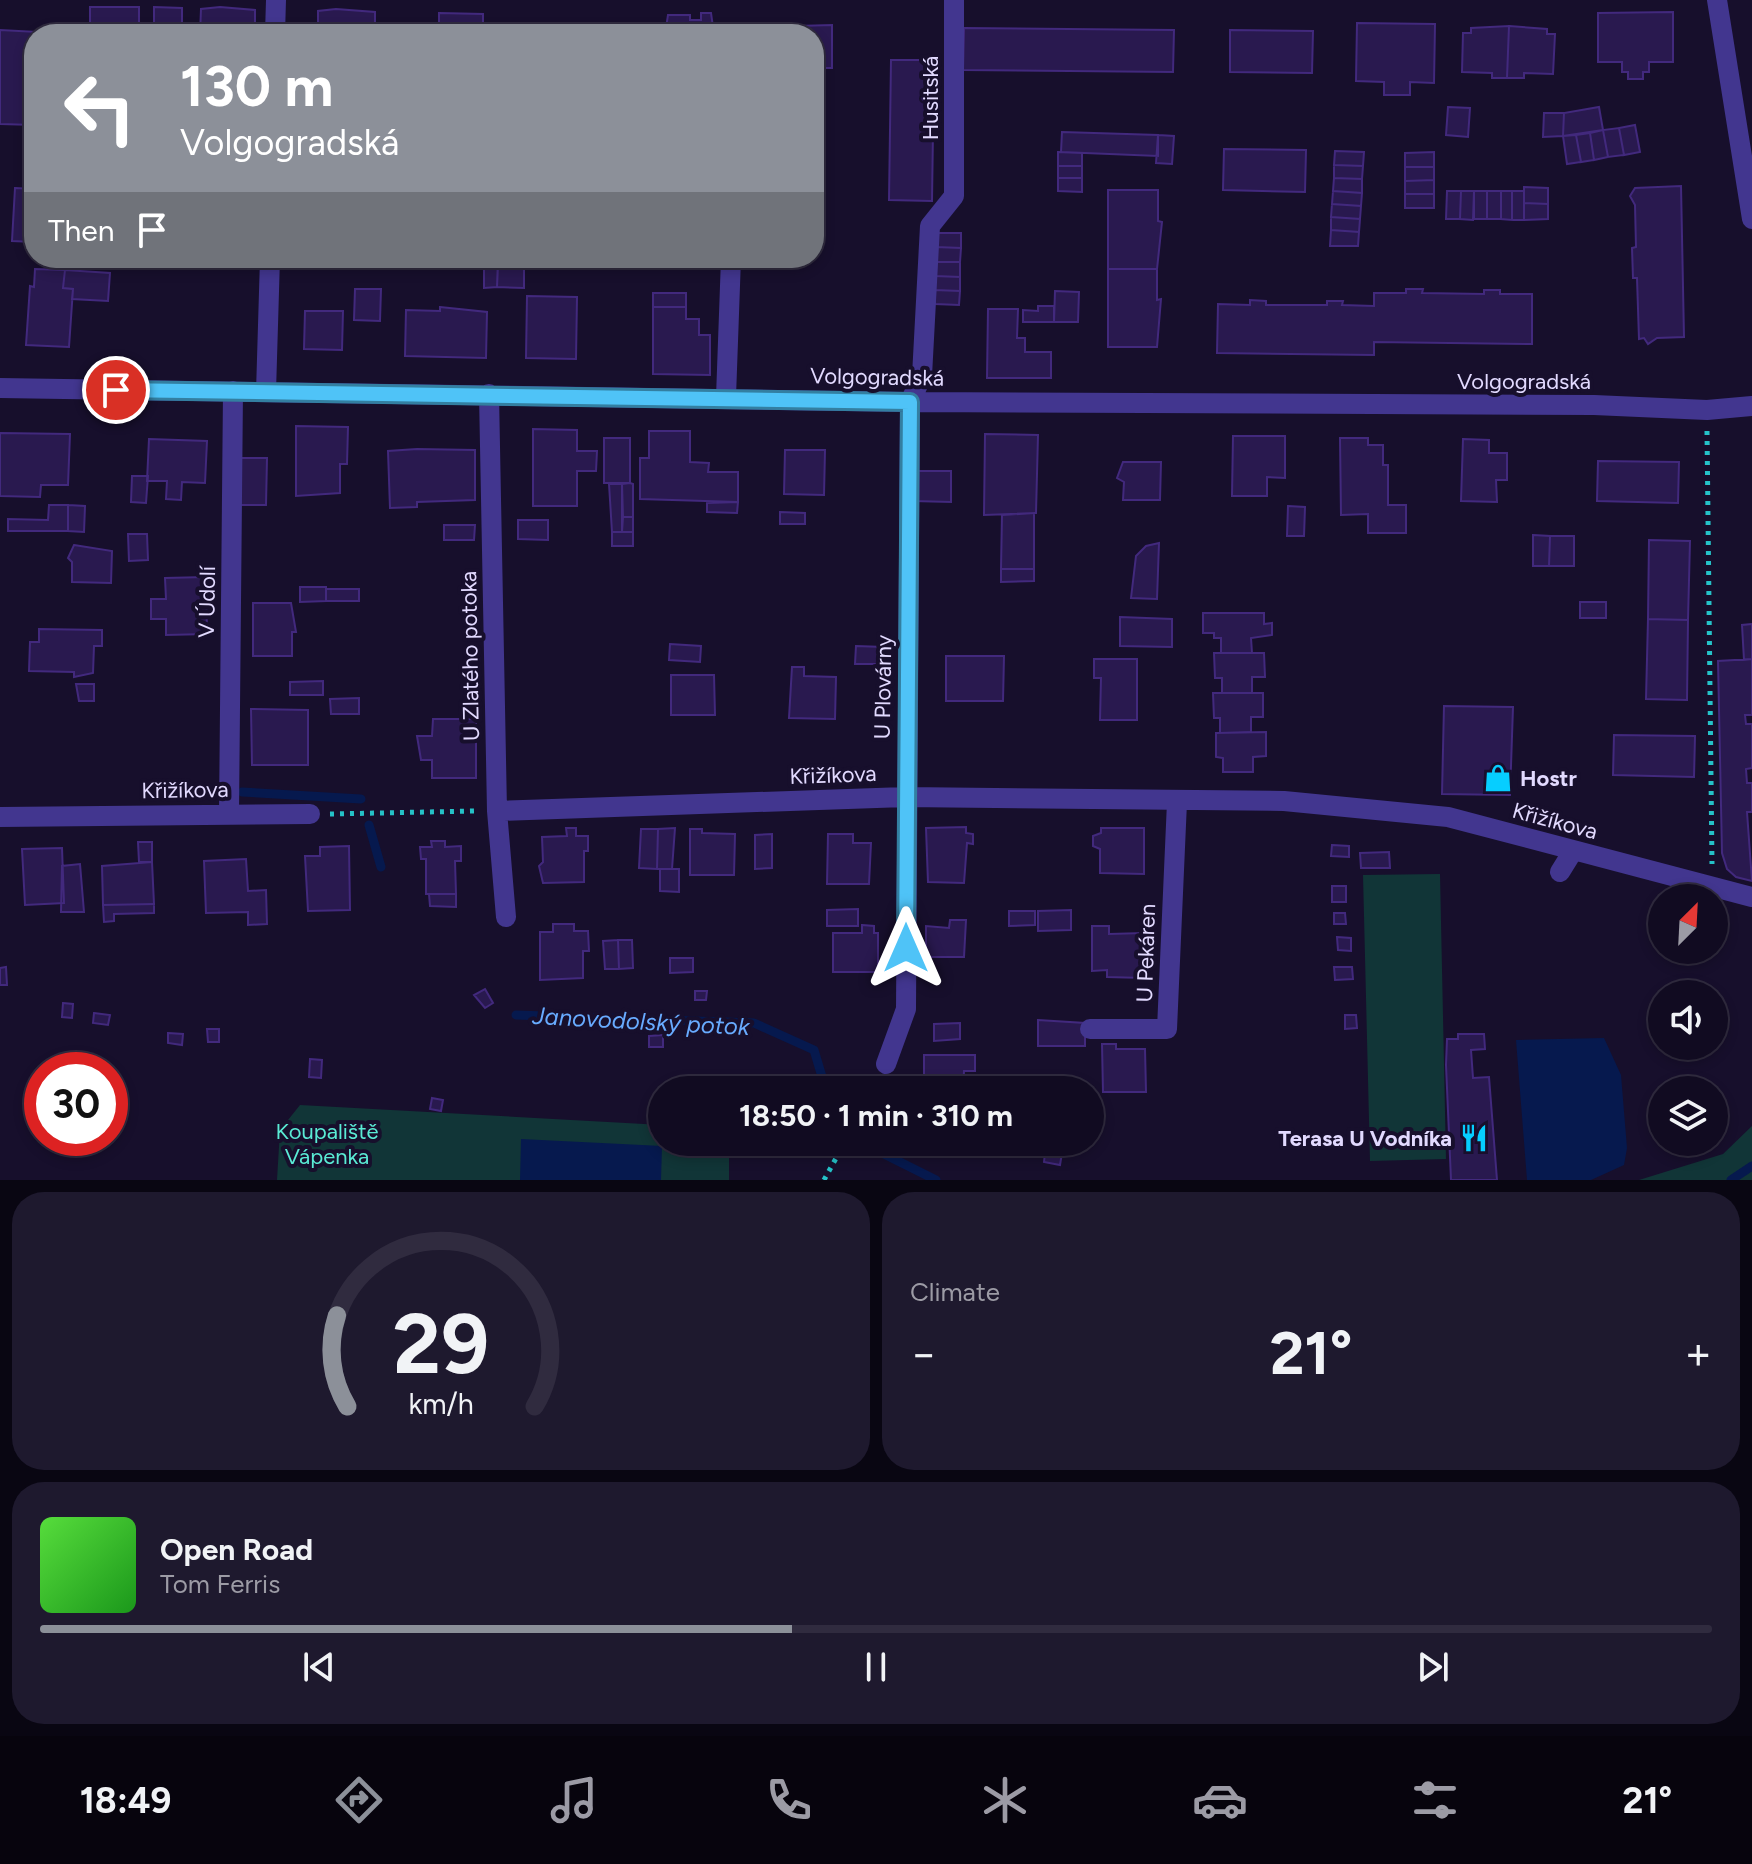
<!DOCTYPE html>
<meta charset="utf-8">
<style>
body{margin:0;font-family:Figtree,sans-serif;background:#1e192e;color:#f1f3f6;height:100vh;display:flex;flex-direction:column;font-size:30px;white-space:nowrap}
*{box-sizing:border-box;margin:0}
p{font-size:26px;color:#9c9ba5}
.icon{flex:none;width:44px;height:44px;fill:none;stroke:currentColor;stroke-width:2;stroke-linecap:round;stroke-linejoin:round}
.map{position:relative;height:1180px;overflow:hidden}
.drawer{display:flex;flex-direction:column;gap:12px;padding:12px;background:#090612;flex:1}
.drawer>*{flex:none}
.hud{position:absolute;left:24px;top:24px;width:800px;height:244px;border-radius:32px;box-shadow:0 4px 12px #0003,0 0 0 2px #302b3f;background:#8c9099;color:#fff;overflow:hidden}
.needle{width:52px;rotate:24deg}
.tools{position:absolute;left:1648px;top:884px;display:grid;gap:16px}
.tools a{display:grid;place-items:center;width:80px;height:80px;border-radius:50%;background:#110b21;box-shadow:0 4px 12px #0003,0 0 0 2px #302b3f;font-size:40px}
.speed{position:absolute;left:24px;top:1052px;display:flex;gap:16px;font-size:40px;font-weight:700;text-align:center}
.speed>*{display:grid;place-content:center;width:104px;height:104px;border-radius:50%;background:#110b21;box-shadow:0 4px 12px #0003,0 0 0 2px #302b3f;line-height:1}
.speed .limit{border:12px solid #d22;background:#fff;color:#111}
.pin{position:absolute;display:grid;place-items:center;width:68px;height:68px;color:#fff;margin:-34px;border:4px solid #fff;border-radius:50%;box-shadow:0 2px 8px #0007}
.me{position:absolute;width:88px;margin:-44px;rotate:0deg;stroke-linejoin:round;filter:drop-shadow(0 0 6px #0008)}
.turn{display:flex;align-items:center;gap:28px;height:168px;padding:0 24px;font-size:36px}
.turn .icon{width:104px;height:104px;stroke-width:2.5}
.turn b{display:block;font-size:56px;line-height:68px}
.then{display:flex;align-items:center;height:76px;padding:0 24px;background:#0003;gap:16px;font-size:30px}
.big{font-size:60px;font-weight:700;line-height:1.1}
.drawer .widget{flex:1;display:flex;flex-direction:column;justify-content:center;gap:12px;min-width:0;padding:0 28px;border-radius:32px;background:#1e192e}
.drawer .dial{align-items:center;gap:0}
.dial svg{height:208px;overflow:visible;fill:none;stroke:#302b3f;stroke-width:7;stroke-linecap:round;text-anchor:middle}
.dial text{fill:#f1f3f6;stroke:none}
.song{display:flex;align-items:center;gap:24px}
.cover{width:96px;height:96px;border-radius:12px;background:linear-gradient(135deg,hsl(110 70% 55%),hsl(120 70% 35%))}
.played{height:8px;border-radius:4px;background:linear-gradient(90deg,#8c9099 45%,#302b3f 45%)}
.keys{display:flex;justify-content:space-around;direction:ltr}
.heat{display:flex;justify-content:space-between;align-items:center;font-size:44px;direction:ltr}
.drawer .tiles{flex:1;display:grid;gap:12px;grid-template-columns:1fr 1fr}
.widget:last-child{grid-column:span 2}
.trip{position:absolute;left:648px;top:1076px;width:456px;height:80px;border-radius:40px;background:#110b21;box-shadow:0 4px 12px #0003,0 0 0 2px #302b3f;font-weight:700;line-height:80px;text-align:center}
.tabs{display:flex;height:128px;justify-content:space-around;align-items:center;background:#07040d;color:#9c9ba5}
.tabs .icon{width:56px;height:56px}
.tabs .active{color:#8c9099}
.tabs b{font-size:36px;color:#f1f3f6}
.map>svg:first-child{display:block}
</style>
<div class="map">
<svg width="1752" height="1180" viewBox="0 0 1752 1180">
<rect width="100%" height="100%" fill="#170f2c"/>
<path fill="#113537" d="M1440 874 1446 1159 1370 1161 1363 875Z
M300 1105 662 1125V1142H729V1180H277L280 1130Z
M1752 1126V1180H1639L1723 1154Z"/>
<path fill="#06194e" d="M1604 1038 1621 1075 1627 1148 1624 1165 1591 1180H1527L1516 1040Z
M521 1139 662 1146 661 1180H520Z"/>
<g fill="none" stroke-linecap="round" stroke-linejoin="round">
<path stroke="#06194e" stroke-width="9" d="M242 792 361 799
M369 825 381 867
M516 1015 754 1023 814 1050 826 1090
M872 1148 936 1180
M1731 1180 1752 1166"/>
</g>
<path fill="#29194f" stroke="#42297d" stroke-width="2" d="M90 7H139V34H90Z
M154 7 182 8V34H154Z
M220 7 255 10V34H200L201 9Z
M336 9 375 12V34H318V11Z
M1673 12V62H1649V72H1643V79H1628V72H1622V62H1598V13Z
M439 13 483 14V34H439Z
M701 13H711L714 34H665L668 15H690V20H701Z
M578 23H587V29L597 30V34H545V29H578Z
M1357 23 1435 24 1434 83 1410 82V95H1384V82L1356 81Z
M832 25V68H814V34H797V26Z
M1509 26 1547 29V34H1555L1553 74 1524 73V78H1507Z
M1509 26 1507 78H1492V73L1462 72 1463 33H1471V28Z
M964 28 1174 30 1173 72 963 70Z
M0 30 38 32 34 34V125L0 124Z
M1230 30 1313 31 1312 73 1230 72Z
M891 60H934L932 201 889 200Z
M1448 107 1470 108 1468 137 1446 135Z
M1599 107 1603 130 1563 136 1564 113Z
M1544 113H1564L1563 136 1543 137Z
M1635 125 1640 152 1624 155 1619 128Z
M1619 128 1624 155 1608 157 1603 130Z
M1603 130 1608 157 1594 160 1590 133Z
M1062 132 1158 135V156L1061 152Z
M1590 133 1594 160 1581 162 1576 135Z
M1158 135 1174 136 1172 164 1156 163Z
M1576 135 1581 162 1567 164 1563 136Z
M1224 149 1306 150 1305 192 1223 190Z
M1335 151 1364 152 1363 166 1334 165Z
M1058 152 1082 153V166H1058Z
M1434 152V167H1405V153Z
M1334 165 1363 166 1362 179 1334 178Z
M1058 166H1082V178H1058Z
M1405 167H1434V180L1405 181Z
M1058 178H1082V192L1058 191Z
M1334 178 1362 179V193L1333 191Z
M1434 180V194H1405V181Z
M1681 186 1684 337 1657 338 1648 344 1644 338 1639 339 1637 278H1633L1632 248 1636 247 1635 205 1630 196 1635 188Z
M1524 187 1548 188V204L1524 203Z
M15 188 34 189V242L12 241Z
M1108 190H1158V221L1162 222 1157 269H1108Z
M1333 191 1362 193 1361 206 1332 204Z
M1447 191H1461L1460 219H1446Z
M1461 191H1474L1473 220 1460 219Z
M1474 191H1487V219H1474Z
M1487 191H1501V219H1487Z
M1501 191H1512V220L1501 219Z
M1512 191H1524V220H1512Z
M1405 194H1434V208H1405Z
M1524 203 1548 204V219L1524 220Z
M1332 204 1361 206 1360 219 1331 217Z
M1331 217 1360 219 1359 232 1331 230Z
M1331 230 1359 232 1358 246H1330Z
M936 233H961V248L936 247Z
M936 247 961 248 960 262H936Z
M353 258 328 260 323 266H316L307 259Z
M484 258H498L497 287 484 288Z
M498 258H524V267L498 266Z
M936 262H960V277L935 276Z
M498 266 524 267V288L497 287Z
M35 269 65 270 63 288 73 289 69 347 26 345 30 286 34 287Z
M1108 269H1157V300L1161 299 1157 347H1108Z
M65 270 110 273 108 301 72 299 73 289 63 288Z
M935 276 960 277V291L935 290Z
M355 289H381L380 321 354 320Z
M1406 289H1423L1422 293 1484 294V290H1500V294H1532V344L1374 342V355L1217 353 1218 304 1250 305V300L1266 301V305H1327V301H1343L1342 305 1374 306V293H1406Z
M935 290 960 291 959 305 935 304Z
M1055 291 1079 292 1078 322H1054Z
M653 293H686V307H653Z
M527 296 577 297 576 359 526 358Z
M1038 306H1054V322H1023V310L1038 311Z
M440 307 487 312 486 358 405 356 406 310 440 311Z
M653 307H686V319H699V335H710V375L653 374Z
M988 309H1018L1017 338H1025V352H1051V378H987Z
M305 311H343L342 350 304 349Z
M296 426 348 427 347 464H340V493L296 496Z
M533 429 577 430V451H597L596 471H577V506H533Z
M649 431H690V462L709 463 708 472H738V502L640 499V458H649Z
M0 433 70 434 68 485H41L40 497 0 496Z
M985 434 1038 435 1036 513 984 515Z
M1233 436H1285V478L1267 477V496H1232Z
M604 438H630V483H604Z
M1340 438H1368V445H1383V465H1388V505H1406V533H1368V514L1341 515Z
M149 439 207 441 205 483 182 482 181 500 166 499 167 481H147Z
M1463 439 1489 440V453H1507V480H1496L1497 502 1461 501Z
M417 449 475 450V500L417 502V507L390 508 388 451Z
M785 450H825L824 495 784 494Z
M238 458H267L266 505H237Z
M1598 461 1679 462 1678 503 1597 501Z
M1123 462H1161L1160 500H1123L1124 482 1117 478Z
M913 471H951V502L913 501Z
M132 476H148L146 503 131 502Z
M630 483 633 484V517H623L622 484Z
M609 484H622V532H612Z
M738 502 737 513 707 512V503Z
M49 505H68V531H8V519L48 520Z
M68 505 85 506 84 532 68 531Z
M1288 506 1305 507 1304 536H1287Z
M780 512 805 513V524H780Z
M1034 513V569H1001L1002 515Z
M623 517H633V532H622Z
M518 520H548V540L518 539Z
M444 525H475L474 540H444Z
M612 532H633V546H612Z
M128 534H147L148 560 129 561Z
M1533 535 1550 536 1549 566H1533Z
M1550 536H1574V566H1549Z
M1649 540 1690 541 1688 620 1648 619Z
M1159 543 1157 599 1131 598 1136 556 1146 546Z
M74 545 112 551 111 583 72 582V562L68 558Z
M1001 569H1034V581L1001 582Z
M206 577 207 634 166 635V619H151V599H166L165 578Z
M300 587H326V601L300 602Z
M326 589H359V601H326Z
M1580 602H1606V618H1580Z
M253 603H291L296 632H292V656H253Z
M1203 613H1264V624L1272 623V635L1251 638 1252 653H1221V638H1214V633H1203Z
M1120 617 1172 619V647L1120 646Z
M1648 619 1688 620 1687 700 1646 699Z
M1752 624V659L1744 660 1742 625Z
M39 629 102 630V646H94L93 673 74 677V672L29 671 30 642H39Z
M670 644 701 646 700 662 669 660Z
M856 646 884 647V664H855Z
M1214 653H1264L1265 677H1252V693H1222V678H1215Z
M946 656H1004L1003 701H946Z
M1094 659H1137V720H1100L1101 678H1094Z
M1752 659V715H1745L1746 724H1752V768L1746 769 1747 783H1752V812H1747L1752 881 1736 877 1727 869 1722 853 1718 661Z
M792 667H804V676L836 677 835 719 789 718Z
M671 675H714L715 715H671Z
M323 681V695H290V682Z
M76 684H94V701H79Z
M1213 693H1263V717H1251V732L1220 733V718H1214Z
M359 698V714H331L330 699Z
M1444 706 1513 707 1510 795 1442 794Z
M251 709 308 710V765H252Z
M433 719H476V778H432V760H421L417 736H432Z
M1266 732V756L1253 757V772H1223V758L1216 757V733Z
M1614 735 1695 736 1694 777 1613 775Z
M966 827V833L973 834V844L967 843 964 883 928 882 926 828Z
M566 828H576V836H588V851H584V882L543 883 539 866 543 862 542 837 567 836Z
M675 828 672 869H657L658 829Z
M1101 828H1144V874L1100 873V849L1093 846V836L1101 833Z
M641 829H658L657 869 639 868Z
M690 829H702V833L735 834 734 875H690Z
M772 834V868L755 869V835Z
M828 834H853V843H871L869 884H827Z
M431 841H445V847L461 846V861H455L456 894H426V859H421L420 847H432Z
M138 842H152V862H139Z
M1332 845 1349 846V857L1331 856Z
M349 846 350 910 308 911 305 856H320V847Z
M62 848 64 903 25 905 22 849Z
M1389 852 1390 868H1361L1360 853Z
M246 859 248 891 266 890 267 924 248 925V912L206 913 204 861Z
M152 862 154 904 103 905 102 866Z
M80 864 84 912H61L62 866Z
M660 869H679V892L660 891Z
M1332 886H1346V902H1332Z
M429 894H456V907L430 906Z
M154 904V913L114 914V921L104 922 103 905Z
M858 909V926H827V910Z
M1071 910V930L1038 931V911Z
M1009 911H1035V925L1009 926Z
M1334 913H1345L1346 924H1334Z
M950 920H966L964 957H926V926L949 928Z
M553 924H574V931H588L589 951H583V978L540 980V932H553Z
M862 925 874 926V933H878V972H833V933H862Z
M1092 926H1109V934L1144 933V978L1107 977V970L1092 971Z
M1337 937 1351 938V951L1338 950Z
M618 940 619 969H605L603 941Z
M618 940H632L633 968 619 969Z
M670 958H693V972L670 973Z
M6 967 7 985H0V968Z
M1334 967H1352L1353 979 1335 980Z
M485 989 493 1003 485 1008 474 995Z
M695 991H707L706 1000H695Z
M63 1003 73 1004 72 1018 62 1017Z
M94 1013 110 1015 108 1025 93 1023Z
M1345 1015H1356L1357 1028 1345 1029Z
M1038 1020 1085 1023V1046H1038Z
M960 1023V1039L934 1041V1024Z
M207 1029H219V1042H208Z
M168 1033 183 1034 182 1045 168 1043Z
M1458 1034H1484L1485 1049 1471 1050 1473 1078 1489 1077 1497 1180H1451L1446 1065 1447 1039H1458Z
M663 1035V1047H649V1036Z
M1102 1044H1116V1049H1145L1146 1092H1103Z
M924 1055H975V1071H964L963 1090H924Z
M310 1059 322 1060 321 1078 309 1077Z
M432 1098 443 1100 441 1111 430 1109Z
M1016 1142H1033L1032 1157 1015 1155Z
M1046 1145 1063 1147 1060 1165 1044 1162Z"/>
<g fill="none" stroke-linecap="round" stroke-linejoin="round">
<path stroke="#25c2c8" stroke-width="5" stroke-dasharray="4 6" stroke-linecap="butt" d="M1707 431 1712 864
M330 814 476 811
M824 1180 845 1142"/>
<path stroke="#42368f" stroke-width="20" d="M1717 0 1752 219
M275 34 276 0
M0 388 910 402 1594 405 1707 410 1752 406
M266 392 270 258
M489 394 497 811 506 917
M726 397 731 258
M497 811 905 797 1284 801 1448 817 1752 897
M229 814 233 391
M0 817 310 814
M1560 872 1573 851
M1090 1029H1167L1177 802
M886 1064 906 1009 910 402 922 376 930 226 954 196V0"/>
</g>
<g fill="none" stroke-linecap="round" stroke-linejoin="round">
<defs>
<path id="route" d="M116 390 910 402 906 948"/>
</defs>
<use href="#route" stroke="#337fa1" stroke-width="20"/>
<use href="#route" stroke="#4fc3f7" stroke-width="14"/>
</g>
<defs>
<symbol id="shop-bare" viewBox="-9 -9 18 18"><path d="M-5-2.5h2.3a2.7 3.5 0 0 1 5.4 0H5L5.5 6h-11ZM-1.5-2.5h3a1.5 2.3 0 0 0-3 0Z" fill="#06ceff" stroke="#170f2c" stroke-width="2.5" paint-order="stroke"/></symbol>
<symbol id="restaurant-bare" viewBox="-9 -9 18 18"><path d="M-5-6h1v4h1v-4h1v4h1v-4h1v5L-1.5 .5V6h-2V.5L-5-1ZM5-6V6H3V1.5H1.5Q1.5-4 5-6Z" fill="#06ceff" stroke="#170f2c" stroke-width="2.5" paint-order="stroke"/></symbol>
</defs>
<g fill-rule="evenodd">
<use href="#shop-bare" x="1478" y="758" width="40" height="40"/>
<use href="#restaurant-bare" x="1454" y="1118" width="40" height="40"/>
</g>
<g text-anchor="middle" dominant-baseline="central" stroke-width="8" stroke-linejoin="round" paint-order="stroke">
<g font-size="22" fill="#e2daff" stroke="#170f2c">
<text transform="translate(930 98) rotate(-90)">Husitská</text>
<text transform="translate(877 377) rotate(1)">Volgogradská</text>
<text x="1524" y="381">Volgogradská</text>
<text transform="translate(207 602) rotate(-89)">V Údolí</text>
<text transform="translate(470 656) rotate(-91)">U Zlatého potoka</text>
<text transform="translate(883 687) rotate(-89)">U Plovárny</text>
<text transform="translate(833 775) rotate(-2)">Křižíkova</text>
<text transform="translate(185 790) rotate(-1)">Křižíkova</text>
<text transform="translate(1555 821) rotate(15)">Křižíkova</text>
<text transform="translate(1146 953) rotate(-88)">U Pekáren</text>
</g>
<g font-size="22" font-weight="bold" fill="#e2daff" stroke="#170f2c" text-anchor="start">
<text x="1520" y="778">Hostr</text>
<text x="1452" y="1138" text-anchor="end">Terasa U Vodníka</text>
</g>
<g font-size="22" fill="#5aebd5" stroke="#170f2c">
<text x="327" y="1131">Koupaliště<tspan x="327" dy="25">Vápenka</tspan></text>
</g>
<g font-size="24" font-style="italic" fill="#68abff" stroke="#170f2c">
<text transform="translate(641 1021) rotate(3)">Janovodolský potok</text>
</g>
</g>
</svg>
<div class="tools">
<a><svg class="needle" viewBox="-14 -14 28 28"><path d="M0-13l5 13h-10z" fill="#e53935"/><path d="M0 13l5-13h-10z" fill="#9c9ba5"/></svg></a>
<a><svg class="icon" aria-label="sound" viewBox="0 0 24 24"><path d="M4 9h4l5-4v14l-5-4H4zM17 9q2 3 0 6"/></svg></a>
<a><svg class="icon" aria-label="layers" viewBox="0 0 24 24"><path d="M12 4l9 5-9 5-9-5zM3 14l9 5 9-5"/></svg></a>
</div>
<div class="speed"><div class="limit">30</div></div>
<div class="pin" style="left:116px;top:390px;background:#d93025"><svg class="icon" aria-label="arrive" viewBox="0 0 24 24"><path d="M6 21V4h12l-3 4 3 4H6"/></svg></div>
<svg class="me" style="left:906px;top:948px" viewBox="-20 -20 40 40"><path d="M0-17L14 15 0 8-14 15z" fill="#4fc3f7" stroke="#fff" stroke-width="4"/></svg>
<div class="trip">18:50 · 1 min · 310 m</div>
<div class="hud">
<div class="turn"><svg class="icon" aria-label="left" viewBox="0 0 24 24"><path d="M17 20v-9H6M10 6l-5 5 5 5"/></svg><div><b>130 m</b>Volgogradská</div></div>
<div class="then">Then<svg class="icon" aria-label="arrive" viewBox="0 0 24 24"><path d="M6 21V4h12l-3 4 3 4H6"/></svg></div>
</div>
</div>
<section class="drawer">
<div class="tiles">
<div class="widget dial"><svg viewBox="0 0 100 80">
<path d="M14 69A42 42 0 1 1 86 69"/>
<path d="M14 69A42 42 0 0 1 10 34" stroke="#8c9099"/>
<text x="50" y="56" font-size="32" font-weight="700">29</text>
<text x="50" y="72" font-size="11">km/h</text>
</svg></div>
<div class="widget"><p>Climate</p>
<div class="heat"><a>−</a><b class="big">21°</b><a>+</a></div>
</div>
<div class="widget">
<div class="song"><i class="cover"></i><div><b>Open Road</b><p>Tom Ferris</p></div></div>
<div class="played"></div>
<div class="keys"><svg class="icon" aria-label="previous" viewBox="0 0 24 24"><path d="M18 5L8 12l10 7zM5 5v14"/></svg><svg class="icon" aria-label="pause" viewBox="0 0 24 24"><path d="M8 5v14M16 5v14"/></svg><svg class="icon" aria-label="next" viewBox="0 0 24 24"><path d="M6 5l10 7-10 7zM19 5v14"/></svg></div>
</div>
</div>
</section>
<nav class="tabs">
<b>18:49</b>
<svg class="icon active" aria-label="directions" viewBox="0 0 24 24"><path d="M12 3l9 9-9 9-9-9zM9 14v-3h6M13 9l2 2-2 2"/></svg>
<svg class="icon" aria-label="music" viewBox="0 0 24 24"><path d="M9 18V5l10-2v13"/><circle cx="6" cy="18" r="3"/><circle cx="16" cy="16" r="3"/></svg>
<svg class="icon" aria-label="phone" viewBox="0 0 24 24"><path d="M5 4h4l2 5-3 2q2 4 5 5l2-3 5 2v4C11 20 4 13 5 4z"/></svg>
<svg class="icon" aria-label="climate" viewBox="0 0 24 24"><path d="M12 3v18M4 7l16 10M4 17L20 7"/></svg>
<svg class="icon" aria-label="car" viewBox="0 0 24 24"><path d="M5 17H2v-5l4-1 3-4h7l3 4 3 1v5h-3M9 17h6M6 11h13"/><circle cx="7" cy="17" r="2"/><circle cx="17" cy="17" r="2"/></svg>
<svg class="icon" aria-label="filters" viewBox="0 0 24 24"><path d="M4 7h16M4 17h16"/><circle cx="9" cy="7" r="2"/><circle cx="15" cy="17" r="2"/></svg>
<b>21°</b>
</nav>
